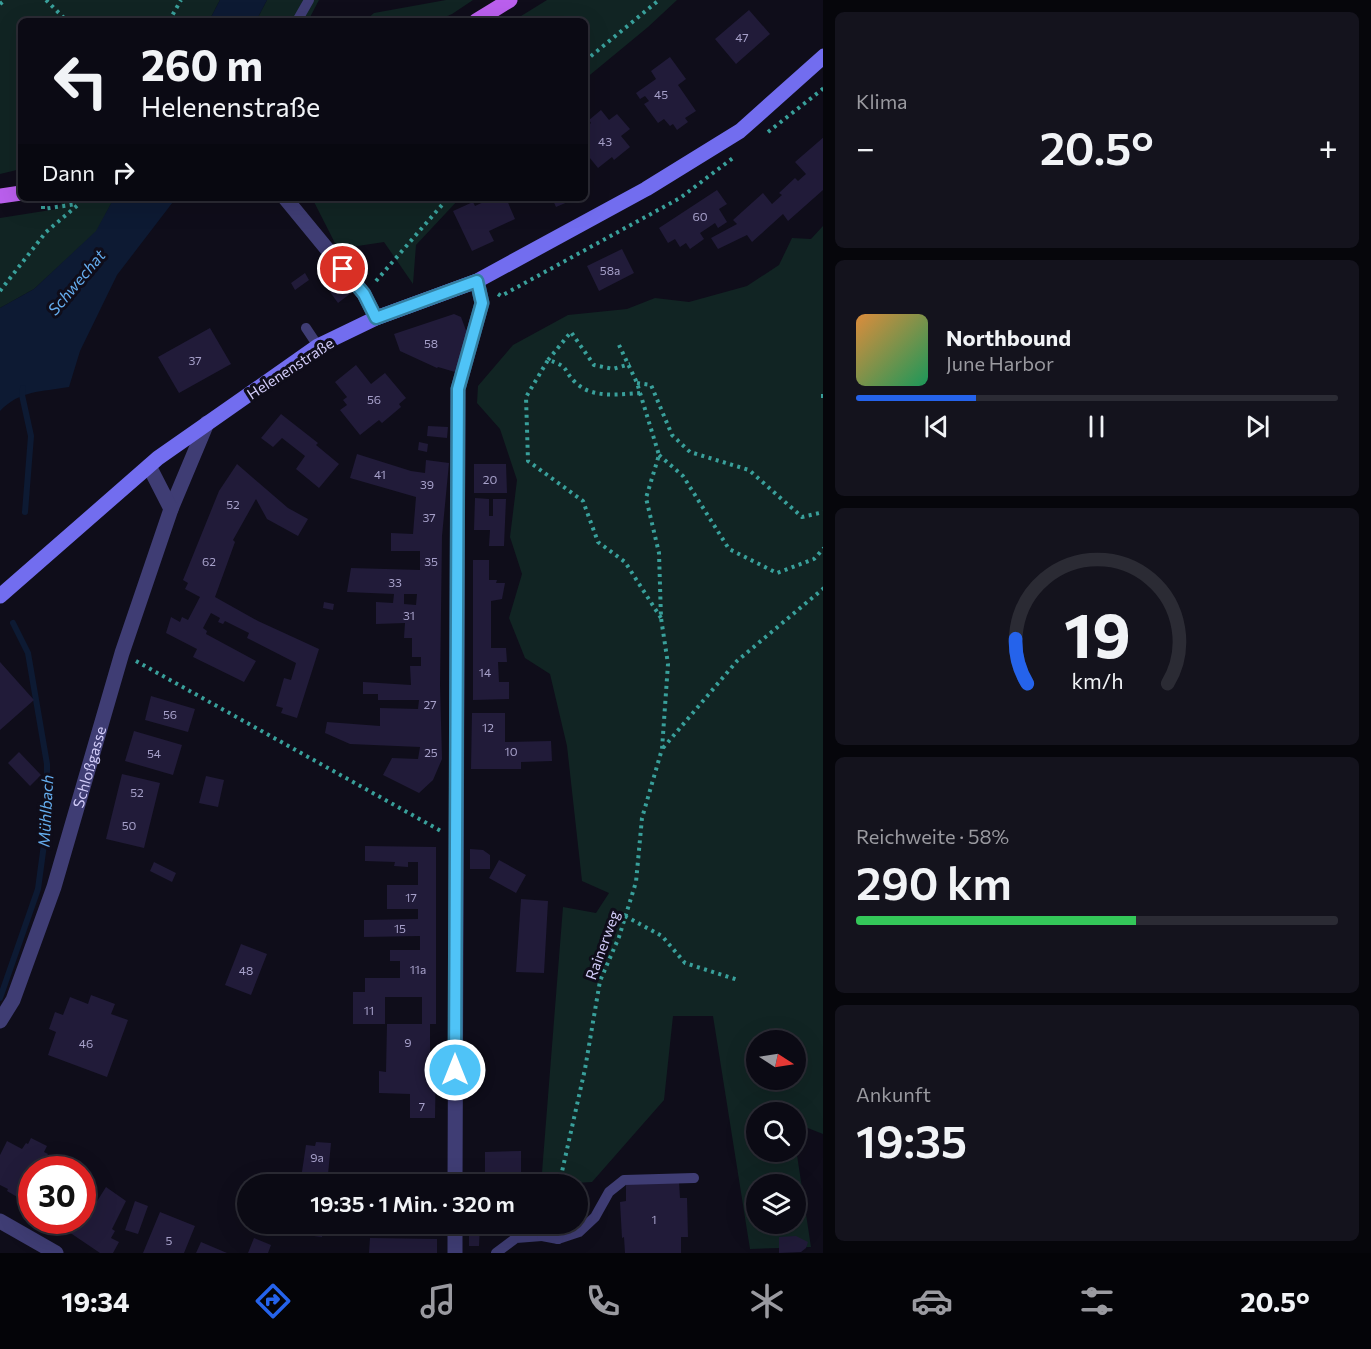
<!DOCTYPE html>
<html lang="de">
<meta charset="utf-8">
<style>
body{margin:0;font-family:Commissioner,sans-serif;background:#14131d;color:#f1f3f6;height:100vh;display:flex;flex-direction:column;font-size:22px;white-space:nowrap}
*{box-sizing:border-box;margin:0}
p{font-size:20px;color:#9a9aa0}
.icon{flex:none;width:33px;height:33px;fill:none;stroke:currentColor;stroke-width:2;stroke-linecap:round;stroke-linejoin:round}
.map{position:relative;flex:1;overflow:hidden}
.details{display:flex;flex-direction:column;gap:12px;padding:12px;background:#06060b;width:548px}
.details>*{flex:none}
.hud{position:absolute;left:18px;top:18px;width:570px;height:183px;border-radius:9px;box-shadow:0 6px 24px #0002,0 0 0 2px #2b2b34;background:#0b0a14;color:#f1f3f6;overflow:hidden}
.needle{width:39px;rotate:102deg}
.buttons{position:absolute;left:746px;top:1030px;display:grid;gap:12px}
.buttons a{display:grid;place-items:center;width:60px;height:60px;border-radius:50%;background:#0b0a14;box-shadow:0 6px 24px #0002,0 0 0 2px #2b2b34;font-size:30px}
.speed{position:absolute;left:18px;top:1156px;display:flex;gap:12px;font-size:30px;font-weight:700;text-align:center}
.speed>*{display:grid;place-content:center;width:78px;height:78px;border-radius:50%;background:#0b0a14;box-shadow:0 6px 24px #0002,0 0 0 2px #2b2b34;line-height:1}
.speed .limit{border:9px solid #d22;background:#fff;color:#111}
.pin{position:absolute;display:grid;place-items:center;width:51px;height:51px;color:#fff;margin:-26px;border:3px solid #fff;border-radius:50%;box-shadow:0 2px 6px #0007}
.me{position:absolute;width:66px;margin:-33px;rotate:0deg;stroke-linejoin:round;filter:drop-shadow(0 0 4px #0008)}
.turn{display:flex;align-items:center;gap:21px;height:126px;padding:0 24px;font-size:27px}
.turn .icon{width:78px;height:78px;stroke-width:2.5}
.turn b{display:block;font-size:42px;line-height:51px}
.then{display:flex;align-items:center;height:57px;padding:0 24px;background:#0003;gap:12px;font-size:22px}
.big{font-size:45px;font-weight:600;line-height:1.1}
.details .card{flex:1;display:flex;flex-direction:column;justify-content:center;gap:9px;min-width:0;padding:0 21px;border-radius:9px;background:#14131d}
.details .dial{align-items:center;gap:0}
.dial svg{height:156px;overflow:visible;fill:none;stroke:#2b2b34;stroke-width:7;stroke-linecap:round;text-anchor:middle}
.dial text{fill:#f1f3f6;stroke:none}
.song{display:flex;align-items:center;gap:18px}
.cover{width:72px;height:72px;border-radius:9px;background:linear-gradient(135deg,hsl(30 70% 55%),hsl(150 70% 35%))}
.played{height:6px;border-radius:3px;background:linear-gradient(90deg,#2563eb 25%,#2b2b34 25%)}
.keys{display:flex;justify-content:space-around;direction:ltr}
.heat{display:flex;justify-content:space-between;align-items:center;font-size:33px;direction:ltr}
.charge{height:9px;border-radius:4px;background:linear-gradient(90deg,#34c759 58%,#2b2b34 0)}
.trip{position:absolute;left:237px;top:1174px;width:351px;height:60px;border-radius:30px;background:#0b0a14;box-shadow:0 6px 24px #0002,0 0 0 2px #2b2b34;font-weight:600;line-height:60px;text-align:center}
.dock{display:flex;height:96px;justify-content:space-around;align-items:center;background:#040408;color:#9a9aa0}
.dock .icon{width:42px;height:42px}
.dock .current{color:#2563eb}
.dock b{font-size:27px;color:#f1f3f6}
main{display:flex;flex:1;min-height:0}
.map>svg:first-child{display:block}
</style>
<main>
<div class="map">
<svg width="824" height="1253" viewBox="0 0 824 1253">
<rect width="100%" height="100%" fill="#0f0d1a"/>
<path fill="#112423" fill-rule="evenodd" d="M0 0H220L209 21H21V169L0 174Z
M267 0H319L308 21H256Z
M446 0H473L452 14 436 21H365L374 13Z
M547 0H677L648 27 585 79V21H513Z
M66 198H114L97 231 34 289 0 308V218L57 209Z
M312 198H460L416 245 413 284 384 242 338 249Z
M823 226V1134L795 1123V1113H756V1152H795V1142L811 1247 750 1249 713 1016H673L664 1100 592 1182 541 1185 563 907 596 913 609 893 582 881 567 746 550 674 525 658 509 618 522 574 510 537 517 480 500 429 477 403 478 386 513 345 568 315 627 309 655 298 689 302 747 286 779 265 792 238 811 239ZM756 1041H795V1080H756ZM756 1185H795V1224H756Z"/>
<path fill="#0d1a33" d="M220 0H267L256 21H209Z
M114 198H176L117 275 80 351 69 387C41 392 20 390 0 411V308L34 289 96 231Z"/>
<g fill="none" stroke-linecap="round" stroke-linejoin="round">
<path stroke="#0d1a33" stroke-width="6" d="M23 388 22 395 31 436 25 512
M0 998 38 889 47 822V764L28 653 13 623"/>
</g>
<path fill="#211b39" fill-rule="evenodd" d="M749 10 770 34 736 64 715 39Z
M670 57 686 79 678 85 696 111 685 118 688 122 677 130 673 124 670 126 664 119 658 123 644 104 649 101 645 96 640 99 636 93 656 79 651 71Z
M601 110 609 120 617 114 630 129 621 136 630 147 614 160 612 157 598 168 585 152V128L591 123 589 120Z
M824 137V189L788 221 783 214 752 242 747 235 718 249 711 238 737 224 733 220 763 193 772 204 782 195 779 193 795 178 798 181 806 174 795 162Z
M717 190 727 204 719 209 727 222 718 228 715 223 700 233 704 239 690 249 686 243 680 247 675 239 668 243 659 228Z
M492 198H506L515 219 489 231 494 241 472 251 453 211 473 202 475 206Z
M552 198H577L556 207Z
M622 249 634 273 599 291 587 266Z
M305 273 309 280 295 290 291 283Z
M342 281 351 293 338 303 330 292Z
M454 314 461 317 467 333 455 372 438 367 437 368 400 351 394 334Z
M210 328 231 364 179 393 158 357Z
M356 365 371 384 385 373 406 398 399 404 401 407 382 423 379 420 360 435 340 410 347 405 343 400 347 397 335 382Z
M281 414 318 443 316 445 339 464 319 488 296 469 305 456 282 438 273 447 261 438Z
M428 426 448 427 447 438 427 436Z
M419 442 428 444 427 452 418 450Z
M357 454 411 471 425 473 426 460 449 463 442 536 440 685 442 759 433 780 419 793 383 775 392 758 418 759 420 747 350 744 325 733 327 722 380 726V708L418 709 419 700H378V694H363V682L411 685 410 666H421V657H412V638H404L405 623 376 624V602L393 603 394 594 347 592 351 568 420 570V551H391V533L413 534 416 497 350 478ZM404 594H417L416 605 404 604Z
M237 464 288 508 308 519 298 536 267 519 256 499 233 540 235 542 215 597 258 621 319 649 297 718 281 713 283 708 276 706 284 678 291 680 296 663 247 638 249 633 225 621 223 624 218 622 220 618 211 613 203 628 207 631 206 634 256 661 244 682 193 657 197 649 166 633 171 617 180 622 182 617 188 620 200 597 185 589 188 583 183 580 219 491Z
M474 464H506L507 493H474Z
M475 498 489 499V516H493V499H506L504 546H489L490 530H474Z
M473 560H489V580H497L496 583H505L502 599 491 601V648H506L507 662H498L499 682H509V699L473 700Z
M324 602 334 604 333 610 323 608Z
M0 662 34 700 0 730Z
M151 696 195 709 188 732 145 720Z
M472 713H505V742L551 741 552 761 521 762V769H471Z
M134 731 182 745 173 775 125 761Z
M19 752 41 775 30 786 8 763Z
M122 774 160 783 144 848 106 839Z
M206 776 224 780 218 807 199 803Z
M365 846 436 847V1024H430V1059H436L435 1118H410V1094L379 1093V1071L386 1072 387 1024H422V997H385V1024H353V992H365V978H400V961H390V950H420V936L364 937V920L418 919V909H387V885H418V862H408V867L394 866 395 862 365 861Z
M470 849 483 850 490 855V869H470Z
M499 860 526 875 516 893 489 878Z
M154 862 176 873 172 882 150 871Z
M521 899 548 901 544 973 516 972Z
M241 944 267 954 251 995 225 985Z
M91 995 115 1004 111 1014 128 1020 107 1077 48 1055 56 1032 49 1029 55 1012 63 1015 70 997 88 1004Z
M31 1138 47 1146 44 1152 48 1154 44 1160 60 1168 59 1170H32V1201L21 1195 19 1198 7 1191 8 1189 0 1185V1155L7 1141 22 1149 26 1143 28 1144Z
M316 1142 331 1143 327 1185H300L306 1145 315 1146Z
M521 1151V1185H485V1152Z
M365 1181 392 1183V1185H365Z
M679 1182 680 1198H687L688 1237H681V1253H625L624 1237 622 1238 620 1202 626 1201V1183Z
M106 1187 126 1201 112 1229 115 1231 111 1238 119 1242 113 1253H100L69 1232 76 1221H82L84 1210 89 1214Z
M135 1201 148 1206 138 1234 125 1230Z
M160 1212 195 1226 184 1253H143Z
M307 1224H323L322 1237 306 1235Z
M469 1224H480L479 1246H469Z
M796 1236 808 1242 806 1248 801 1252 779 1253V1237Z
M254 1238 271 1245 268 1253H248Z
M370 1238 437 1239V1253H369Z
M201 1242 227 1253H196Z"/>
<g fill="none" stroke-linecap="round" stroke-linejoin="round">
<path stroke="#39a09b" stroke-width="4" stroke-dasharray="3 4.5" stroke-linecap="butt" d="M46 0 67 21
M0 4 5 0
M169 21 181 0
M585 61 659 0
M768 132 824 88
M43 206V209L77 204
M376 281 448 198
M0 291 46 232 79 204 81 198
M498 294 501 296 680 198 733 158
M548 360 571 332 594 365 613 369 630 364
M637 383 651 385 672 435 690 452 749 470 802 517 824 512
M640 393C620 394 593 399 576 383 562 370 571 367 548 360L526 397 528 461 583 501 598 542 625 562 661 618
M821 396H824
M659 455 683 476 729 549 777 573 814 559 824 548
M136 661 441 831
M663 748 737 661 824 588
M625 916 662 936 685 963 738 980
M559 1185 585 1069 600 981 619 937 636 882 642 818 662 749 668 664 661 618 659 553 646 498 659 455 637 383 619 345"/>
<path stroke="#3f3d74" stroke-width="10" d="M297 21 309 0
M306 328 318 346
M558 1239 579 1232 595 1217 609 1192 624 1180 694 1178
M496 1253 516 1238 542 1236"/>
<g stroke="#3f3d74" stroke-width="15">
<path d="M285 198 364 294 376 318"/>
<path d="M171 509 207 423"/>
<path id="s1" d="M0 1021 13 1000 54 887 122 653 171 509 149 466"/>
<path d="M455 1185 458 389 482 303 477 281"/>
<path d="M0 1221 56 1253"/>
<path d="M455 1253V1224"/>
</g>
<path stroke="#726def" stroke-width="15" d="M0 596 158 458 318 346 376 318 477 281 646 189 740 131 824 56"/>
<path stroke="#ba5fed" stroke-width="15" d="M476 21 510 0
M0 196 21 193"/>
<path stroke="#3f3d74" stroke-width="10" d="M542 1236 558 1239"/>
</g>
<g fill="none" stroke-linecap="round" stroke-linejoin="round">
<defs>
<path id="route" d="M343 269 364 294 376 318 477 281 482 303 458 389 455 1070"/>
</defs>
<use href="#route" stroke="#337fa1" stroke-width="15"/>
<use href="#route" stroke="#4fc3f7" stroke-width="10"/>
</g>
<g text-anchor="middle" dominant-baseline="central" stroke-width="6" stroke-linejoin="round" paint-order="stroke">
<g font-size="12" fill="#a6a0c9">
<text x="742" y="37">47</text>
<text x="661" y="94">45</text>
<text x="605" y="141">43</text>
<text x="700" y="216">60</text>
<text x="610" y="270">58a</text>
<text x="431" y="343">58</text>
<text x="195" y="360">37</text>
<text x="374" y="399">56</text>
<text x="380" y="474">41</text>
<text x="490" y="479">20</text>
<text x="427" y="484">39</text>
<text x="233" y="504">52</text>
<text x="429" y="517">37</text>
<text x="209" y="561">62</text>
<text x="431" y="561">35</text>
<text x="395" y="582">33</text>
<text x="409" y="615">31</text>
<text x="485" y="672">14</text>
<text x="430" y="704">27</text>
<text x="170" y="714">56</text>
<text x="488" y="727">12</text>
<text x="511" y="751">10</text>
<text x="431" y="752">25</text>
<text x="154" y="753">54</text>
<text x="137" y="792">52</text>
<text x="129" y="825">50</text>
<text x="411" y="897">17</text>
<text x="400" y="928">15</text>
<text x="418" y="969">11a</text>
<text x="246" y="970">48</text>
<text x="369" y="1010">11</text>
<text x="408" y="1042">9</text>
<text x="86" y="1043">46</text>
<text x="422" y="1106">7</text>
<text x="317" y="1157">9a</text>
<text x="654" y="1219">1</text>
<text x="169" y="1240">5</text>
</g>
<g font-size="15" fill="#d2ccf9" stroke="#0f0d1a">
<text transform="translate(290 368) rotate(-33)">Helenenstraße</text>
<text stroke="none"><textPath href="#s1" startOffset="270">Schloßgasse</textPath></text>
<text transform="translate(602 945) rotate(-70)">Rainerweg</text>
</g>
<g font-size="16" font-style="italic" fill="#65adee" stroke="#0f0d1a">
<text transform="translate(76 282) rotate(-50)">Schwechat</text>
<text transform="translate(45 811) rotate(-87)">Mühlbach</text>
</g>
</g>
</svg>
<div class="buttons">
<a><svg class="needle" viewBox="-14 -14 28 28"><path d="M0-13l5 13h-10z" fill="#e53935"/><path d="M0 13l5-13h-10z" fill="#9a9aa0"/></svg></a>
<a><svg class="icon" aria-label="search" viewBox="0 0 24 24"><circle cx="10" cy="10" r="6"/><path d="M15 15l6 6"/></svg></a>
<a><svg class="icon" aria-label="layers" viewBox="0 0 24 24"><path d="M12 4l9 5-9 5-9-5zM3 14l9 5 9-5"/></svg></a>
</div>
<div class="speed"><div class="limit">30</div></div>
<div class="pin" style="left:343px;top:269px;background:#d93025"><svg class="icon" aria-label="arrive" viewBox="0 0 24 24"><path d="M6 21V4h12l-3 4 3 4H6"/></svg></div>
<svg class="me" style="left:455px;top:1070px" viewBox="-20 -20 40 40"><circle r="17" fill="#4fc3f7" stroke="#fff" stroke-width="3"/><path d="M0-11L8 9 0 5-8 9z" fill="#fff"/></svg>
<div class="trip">19:35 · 1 Min. · 320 m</div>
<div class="hud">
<div class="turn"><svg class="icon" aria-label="left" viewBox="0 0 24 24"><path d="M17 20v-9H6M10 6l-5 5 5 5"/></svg><div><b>260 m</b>Helenenstraße</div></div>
<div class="then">Dann<svg class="icon" aria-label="right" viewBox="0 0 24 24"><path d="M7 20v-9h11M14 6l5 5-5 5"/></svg></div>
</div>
</div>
<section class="details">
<div class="card"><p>Klima</p>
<div class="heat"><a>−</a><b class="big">20.5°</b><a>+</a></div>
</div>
<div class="card">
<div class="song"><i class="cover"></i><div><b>Northbound</b><p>June Harbor</p></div></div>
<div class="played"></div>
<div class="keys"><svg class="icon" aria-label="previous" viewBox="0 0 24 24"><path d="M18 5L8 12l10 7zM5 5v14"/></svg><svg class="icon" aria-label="pause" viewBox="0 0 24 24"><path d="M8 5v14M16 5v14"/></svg><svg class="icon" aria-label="next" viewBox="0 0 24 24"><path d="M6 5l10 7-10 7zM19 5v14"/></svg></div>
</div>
<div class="card dial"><svg viewBox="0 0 100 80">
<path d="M14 69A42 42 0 1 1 86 69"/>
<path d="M14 69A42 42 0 0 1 8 46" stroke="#2563eb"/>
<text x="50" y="56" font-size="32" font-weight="700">19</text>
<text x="50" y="72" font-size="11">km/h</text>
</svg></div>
<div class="card"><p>Reichweite · 58%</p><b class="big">290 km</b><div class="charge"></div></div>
<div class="card"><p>Ankunft</p><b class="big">19:35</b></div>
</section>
</main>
<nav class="dock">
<b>19:34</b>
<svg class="icon current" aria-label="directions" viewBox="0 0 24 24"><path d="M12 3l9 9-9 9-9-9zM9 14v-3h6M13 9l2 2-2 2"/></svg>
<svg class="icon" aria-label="music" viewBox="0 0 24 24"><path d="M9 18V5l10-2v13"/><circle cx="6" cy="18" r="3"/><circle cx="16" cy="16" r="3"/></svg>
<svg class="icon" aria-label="phone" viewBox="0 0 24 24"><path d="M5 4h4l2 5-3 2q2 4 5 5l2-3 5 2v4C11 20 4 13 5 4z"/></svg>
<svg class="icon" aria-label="climate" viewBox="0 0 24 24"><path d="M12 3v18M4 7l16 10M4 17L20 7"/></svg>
<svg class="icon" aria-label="car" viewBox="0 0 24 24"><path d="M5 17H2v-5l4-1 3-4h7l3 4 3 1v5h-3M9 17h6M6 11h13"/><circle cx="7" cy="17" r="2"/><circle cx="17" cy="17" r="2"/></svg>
<svg class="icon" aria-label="filters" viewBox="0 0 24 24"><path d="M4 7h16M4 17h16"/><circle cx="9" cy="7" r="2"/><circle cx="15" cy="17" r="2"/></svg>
<b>20.5°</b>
</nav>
